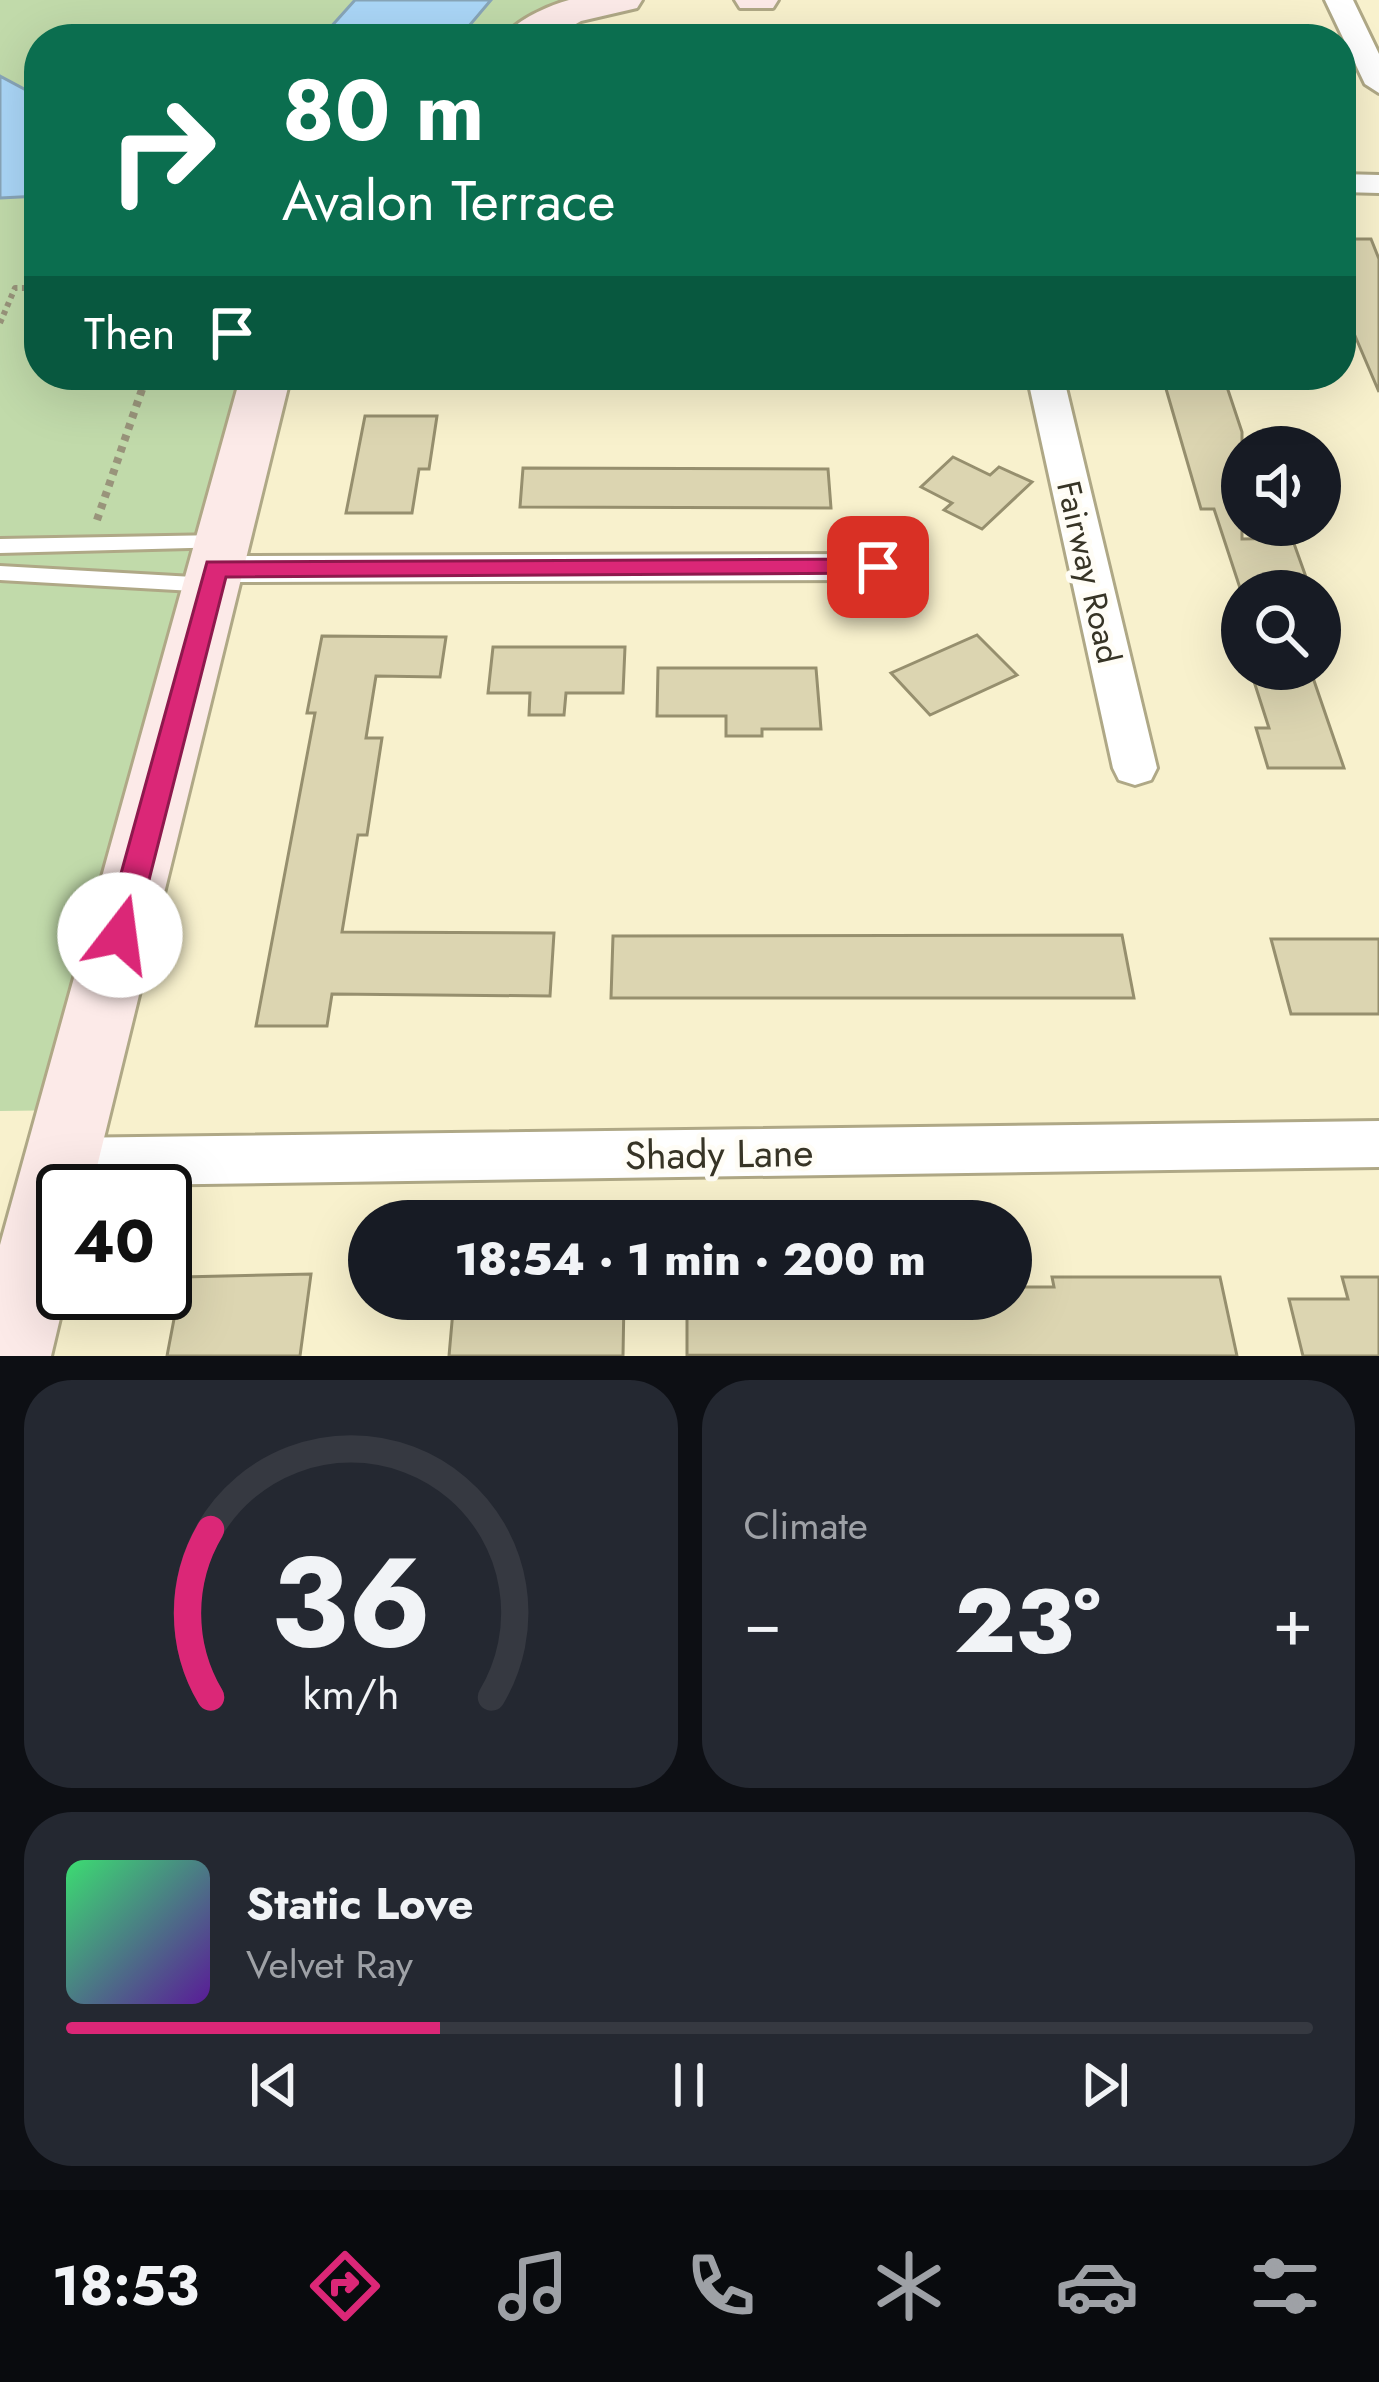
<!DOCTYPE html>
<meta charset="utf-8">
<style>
body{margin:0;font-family:Jost,sans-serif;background:#242831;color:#f1f3f6;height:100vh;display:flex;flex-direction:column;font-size:45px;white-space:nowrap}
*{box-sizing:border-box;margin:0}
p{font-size:39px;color:#9ea1a6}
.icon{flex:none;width:66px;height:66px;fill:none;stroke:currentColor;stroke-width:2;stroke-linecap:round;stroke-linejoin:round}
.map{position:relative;height:1356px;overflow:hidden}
.details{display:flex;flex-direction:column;gap:24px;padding:24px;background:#0d0f14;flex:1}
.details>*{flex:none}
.banner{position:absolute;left:24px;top:24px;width:1332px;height:366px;border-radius:48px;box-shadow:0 12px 48px #0002;background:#0b6e4f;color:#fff;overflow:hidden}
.controls{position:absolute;left:1221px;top:426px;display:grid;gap:24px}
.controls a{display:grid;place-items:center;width:120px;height:120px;border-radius:50%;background:#171b24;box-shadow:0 12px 48px #0002;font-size:60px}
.speed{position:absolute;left:36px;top:1164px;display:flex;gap:24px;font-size:60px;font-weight:700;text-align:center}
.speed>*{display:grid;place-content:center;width:156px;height:156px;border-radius:50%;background:#171b24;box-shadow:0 12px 48px #0002;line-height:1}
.speed .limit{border:6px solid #111;border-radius:18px;background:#fff;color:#111}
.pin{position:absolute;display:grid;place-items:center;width:102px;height:102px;color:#fff;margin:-51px;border-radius:24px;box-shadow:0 6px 18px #0006}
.me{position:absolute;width:132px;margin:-66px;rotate:15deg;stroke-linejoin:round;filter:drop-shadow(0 0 9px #0008)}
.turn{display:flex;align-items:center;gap:42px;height:252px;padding:0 60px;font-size:54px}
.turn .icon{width:156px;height:156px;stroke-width:2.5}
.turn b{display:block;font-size:84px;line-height:102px}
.then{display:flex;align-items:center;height:114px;padding:0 60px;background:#0003;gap:24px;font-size:45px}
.big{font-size:90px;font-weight:800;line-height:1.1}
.details .card{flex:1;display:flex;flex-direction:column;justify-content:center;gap:18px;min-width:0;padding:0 42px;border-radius:48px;background:#242831}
.details .dial{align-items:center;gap:0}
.dial svg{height:312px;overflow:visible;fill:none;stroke:#363941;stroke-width:7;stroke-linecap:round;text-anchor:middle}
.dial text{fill:#f1f3f6;stroke:none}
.song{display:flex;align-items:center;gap:36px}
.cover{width:144px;height:144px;border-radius:18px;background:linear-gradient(135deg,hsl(140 70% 55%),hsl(270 70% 35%))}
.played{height:12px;border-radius:6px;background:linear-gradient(90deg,#db2777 30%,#363941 30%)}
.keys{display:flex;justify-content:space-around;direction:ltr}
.heat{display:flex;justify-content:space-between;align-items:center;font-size:66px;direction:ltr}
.details .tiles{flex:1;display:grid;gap:24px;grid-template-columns:1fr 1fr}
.card:last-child{grid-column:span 2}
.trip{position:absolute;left:348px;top:1200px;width:684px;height:120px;border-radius:60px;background:#171b24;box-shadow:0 12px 48px #0002;font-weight:800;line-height:120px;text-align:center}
.dock{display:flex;height:192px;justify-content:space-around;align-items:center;background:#090b0e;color:#9ea1a6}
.dock .icon{width:84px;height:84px}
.dock .current{color:#db2777}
.dock b{font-size:54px;color:#f1f3f6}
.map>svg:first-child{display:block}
</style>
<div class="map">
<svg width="1379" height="1356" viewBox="0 0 1379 1356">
<rect width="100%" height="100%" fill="#f8f1cd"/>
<path fill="#c1daaa" d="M0 0H623L522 39H39V375H266L74 1110 0 1111Z"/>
<path fill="#aad6f7" stroke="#88a5b8" stroke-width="3" d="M355 0H491L458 39H320Z
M0 76 39 97V196L0 198Z"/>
<path fill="#dcd5b1" stroke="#968f6e" stroke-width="3" d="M1341 239H1371L1379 259V392L1341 303Z
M1162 375 1224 378 1242 432V539L1292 538 1311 591H1241L1214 509H1201Z
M365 416H437L429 469H419L412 513H346Z
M953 457 990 475 999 467 1032 482 982 529 944 510 952 503 921 487Z
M523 468 828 469 831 508 520 507Z
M977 635 1017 675 930 715 891 673Z
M322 636 446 637 440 677 376 676 366 738H382L367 835H358L342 932 554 933 550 996 332 994 327 1026H256L315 713H307Z
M493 647H625L623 693H566L564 715H529L530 693H488Z
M658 668H816L821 729H762V736H726V716H657Z
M1250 669H1310L1344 768H1268L1256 728H1269Z
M1122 935 1134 998H611L613 936Z
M1271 939H1379V1014H1291Z
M311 1274 300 1356H167L182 1277Z
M1052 1277H1220L1237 1356 687 1355V1299H1011V1287H1054Z
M1342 1277H1379V1356H1303L1289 1299H1348Z
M454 1299H624L623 1356H449Z"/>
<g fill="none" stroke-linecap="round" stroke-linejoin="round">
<defs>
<path id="lane" d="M221 535 228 537 231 542 228 547 0 553V539Z
M0 566 211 578 221 585 211 592 0 580Z"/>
<path id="street" d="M1325 0H1353L1379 54V93L1365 84Z
M1341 174 1379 175V193L1341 192Z
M1027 375H1063L1157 768 1151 780 1135 785 1119 780 1113 768Z
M878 554 892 558 898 567 892 576 878 580 216 582 202 578 196 569 202 560 216 556Z
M1379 1121V1167L60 1186 41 1179 34 1162 41 1145 60 1138Z"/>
<path id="secondary" d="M569 0H642L637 8 581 21 550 39H502C516 20 547 6 569 0Z
M735 0H778L773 8H740Z
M241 375H291L91 1191H63L66 1293 51 1356H0V1245Z"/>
</defs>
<use href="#lane" stroke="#afa886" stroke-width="6"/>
<use href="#street" stroke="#afa886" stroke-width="6"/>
<use href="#secondary" stroke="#afa886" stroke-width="6"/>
<path stroke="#99947b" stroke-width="6" stroke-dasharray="4.5 4.5" stroke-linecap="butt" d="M0 323 15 288H39"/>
<path stroke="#99947b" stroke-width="8" stroke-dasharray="6 6" stroke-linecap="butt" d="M97 520 147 375"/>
<use href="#lane" fill="#fff" fill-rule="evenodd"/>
<use href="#street" fill="#fff" fill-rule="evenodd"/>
<use href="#secondary" fill="#fceae8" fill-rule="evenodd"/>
</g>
<path fill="#db2777" stroke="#8e194d" stroke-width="3" d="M878 559 887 561 890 567 887 573 226 577 135 935 131 944 120 948 109 944 104 935 207 562Z"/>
<g text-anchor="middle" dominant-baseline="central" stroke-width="10" stroke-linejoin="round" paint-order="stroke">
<g font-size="33" fill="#373426" stroke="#fffdf6">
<text transform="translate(1089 572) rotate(77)">Fairway Road</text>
</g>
<g font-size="39" fill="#373426" stroke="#fffdf6">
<text transform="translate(719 1154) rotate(-1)">Shady Lane</text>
</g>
</g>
</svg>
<div class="controls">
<a><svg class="icon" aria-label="sound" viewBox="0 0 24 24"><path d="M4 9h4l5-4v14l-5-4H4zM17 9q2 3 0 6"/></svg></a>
<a><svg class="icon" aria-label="search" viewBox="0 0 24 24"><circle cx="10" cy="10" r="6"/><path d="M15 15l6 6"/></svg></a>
</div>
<div class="speed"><div class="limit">40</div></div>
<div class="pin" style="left:878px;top:567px;background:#d93025"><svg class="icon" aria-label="arrive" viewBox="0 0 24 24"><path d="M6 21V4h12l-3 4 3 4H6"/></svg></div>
<svg class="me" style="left:120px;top:935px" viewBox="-20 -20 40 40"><circle r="19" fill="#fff"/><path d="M0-13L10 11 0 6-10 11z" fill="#db2777"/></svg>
<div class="trip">18:54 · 1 min · 200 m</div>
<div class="banner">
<div class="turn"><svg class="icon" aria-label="right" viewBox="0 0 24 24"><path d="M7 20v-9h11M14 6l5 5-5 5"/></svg><div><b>80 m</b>Avalon Terrace</div></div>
<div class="then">Then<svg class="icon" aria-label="arrive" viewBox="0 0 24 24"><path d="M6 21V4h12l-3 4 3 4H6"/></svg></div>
</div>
</div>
<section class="details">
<div class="tiles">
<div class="card dial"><svg viewBox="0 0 100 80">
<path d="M14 69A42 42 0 1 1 86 69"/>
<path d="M14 69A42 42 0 0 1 14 26" stroke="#db2777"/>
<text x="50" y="56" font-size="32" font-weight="700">36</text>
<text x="50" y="72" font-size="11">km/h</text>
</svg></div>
<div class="card"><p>Climate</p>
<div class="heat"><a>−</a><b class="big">23°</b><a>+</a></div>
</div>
<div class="card">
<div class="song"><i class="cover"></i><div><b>Static Love</b><p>Velvet Ray</p></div></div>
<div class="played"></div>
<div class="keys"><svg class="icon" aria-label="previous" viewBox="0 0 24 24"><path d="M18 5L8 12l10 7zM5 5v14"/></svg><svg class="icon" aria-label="pause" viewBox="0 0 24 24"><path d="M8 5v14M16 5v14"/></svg><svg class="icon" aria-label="next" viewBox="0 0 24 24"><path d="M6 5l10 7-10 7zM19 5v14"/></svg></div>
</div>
</div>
</section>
<nav class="dock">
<b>18:53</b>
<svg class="icon current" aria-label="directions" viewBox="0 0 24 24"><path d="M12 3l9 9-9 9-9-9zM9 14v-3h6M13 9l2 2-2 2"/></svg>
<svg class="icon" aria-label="music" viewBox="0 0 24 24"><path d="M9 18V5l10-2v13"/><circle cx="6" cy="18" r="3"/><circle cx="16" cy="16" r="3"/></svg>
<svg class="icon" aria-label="phone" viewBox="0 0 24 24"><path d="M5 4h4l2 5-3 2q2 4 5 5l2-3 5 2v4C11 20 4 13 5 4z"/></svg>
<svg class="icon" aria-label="climate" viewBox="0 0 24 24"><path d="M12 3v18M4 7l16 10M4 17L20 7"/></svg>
<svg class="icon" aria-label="car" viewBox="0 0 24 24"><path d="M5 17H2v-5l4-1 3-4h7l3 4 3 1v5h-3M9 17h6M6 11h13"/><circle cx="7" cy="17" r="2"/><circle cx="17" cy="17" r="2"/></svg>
<svg class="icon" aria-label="filters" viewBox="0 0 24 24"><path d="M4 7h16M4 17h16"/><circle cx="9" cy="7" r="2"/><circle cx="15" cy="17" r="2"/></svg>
</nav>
